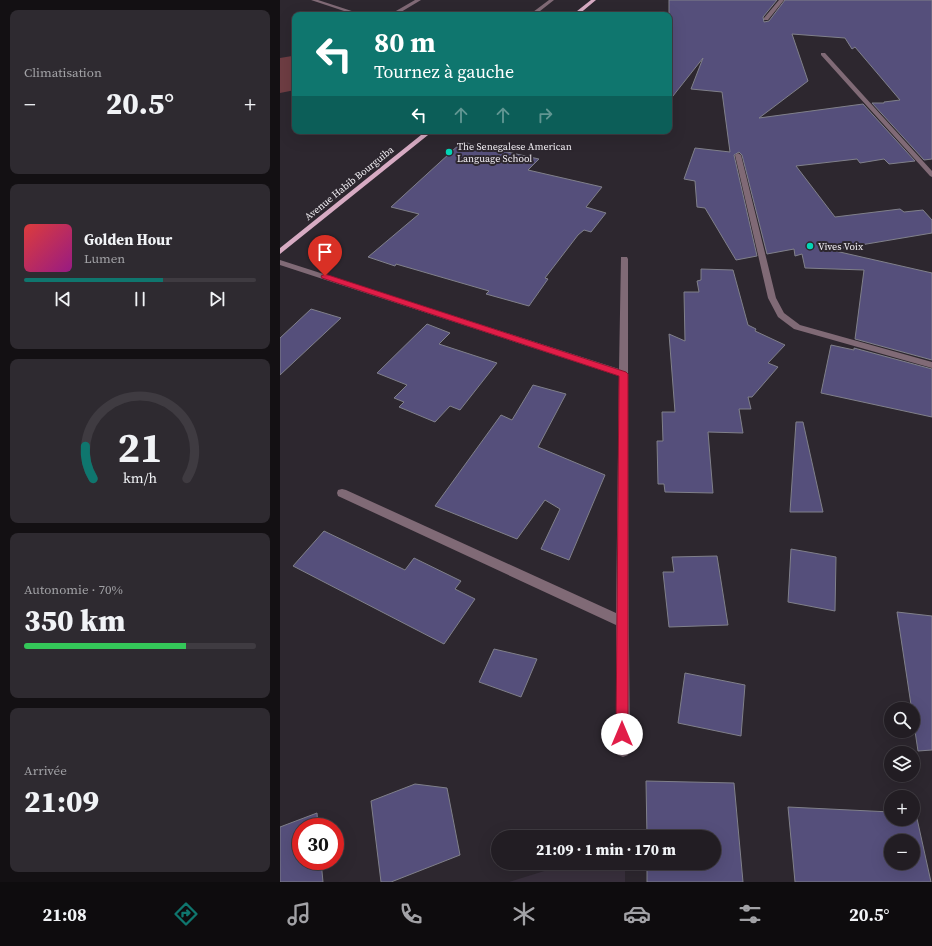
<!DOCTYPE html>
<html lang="fr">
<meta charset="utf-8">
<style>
body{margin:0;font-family:"Source Serif 4",serif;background:#2e2a30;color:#f1f3f6;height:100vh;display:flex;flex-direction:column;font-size:15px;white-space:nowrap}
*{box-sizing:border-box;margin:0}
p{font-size:13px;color:#a2a2a6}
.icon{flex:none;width:22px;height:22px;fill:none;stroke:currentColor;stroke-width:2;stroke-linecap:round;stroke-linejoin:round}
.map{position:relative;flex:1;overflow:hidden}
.side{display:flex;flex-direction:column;gap:10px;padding:10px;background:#131013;width:280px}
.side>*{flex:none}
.guide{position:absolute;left:12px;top:12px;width:380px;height:122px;border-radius:8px;box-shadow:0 4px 16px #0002,0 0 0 1px #3f3b41;background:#0f766e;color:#fff;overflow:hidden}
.tools{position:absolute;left:604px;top:702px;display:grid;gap:8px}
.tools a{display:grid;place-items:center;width:36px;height:36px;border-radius:50%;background:#221d23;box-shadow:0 4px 16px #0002,0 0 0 1px #3f3b41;font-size:20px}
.speed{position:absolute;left:12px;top:818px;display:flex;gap:8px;font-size:20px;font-weight:700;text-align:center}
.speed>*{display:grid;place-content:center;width:52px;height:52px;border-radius:50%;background:#221d23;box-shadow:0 4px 16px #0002,0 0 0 1px #3f3b41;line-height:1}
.speed .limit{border:6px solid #d22;background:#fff;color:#111}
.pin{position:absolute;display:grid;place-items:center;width:34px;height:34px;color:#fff;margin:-41px -17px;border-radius:50% 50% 50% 0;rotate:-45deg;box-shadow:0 0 4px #0007}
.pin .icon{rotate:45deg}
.me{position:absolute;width:44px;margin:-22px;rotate:0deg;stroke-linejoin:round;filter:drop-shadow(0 0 3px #0008)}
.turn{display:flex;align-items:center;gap:14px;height:84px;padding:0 16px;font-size:18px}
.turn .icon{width:52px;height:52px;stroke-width:2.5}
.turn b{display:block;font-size:28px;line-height:34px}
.lanes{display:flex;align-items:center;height:38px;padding:0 16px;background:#0003;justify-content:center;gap:20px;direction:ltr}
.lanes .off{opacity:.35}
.big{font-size:30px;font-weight:800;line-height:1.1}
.side .card{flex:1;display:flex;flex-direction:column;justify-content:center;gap:6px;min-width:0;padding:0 14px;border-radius:8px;background:#2e2a30}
.side .dial{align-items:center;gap:0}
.dial svg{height:104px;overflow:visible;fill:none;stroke:#3f3b41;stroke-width:7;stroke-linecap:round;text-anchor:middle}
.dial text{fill:#f1f3f6;stroke:none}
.song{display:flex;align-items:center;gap:12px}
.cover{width:48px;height:48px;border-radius:6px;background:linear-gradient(135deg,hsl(0 70% 55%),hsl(310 70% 35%))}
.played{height:4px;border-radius:2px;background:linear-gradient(90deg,#0f766e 60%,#3f3b41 60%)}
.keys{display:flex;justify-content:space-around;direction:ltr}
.heat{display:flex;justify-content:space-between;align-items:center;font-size:22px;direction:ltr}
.charge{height:6px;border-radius:3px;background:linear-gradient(90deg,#34c759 70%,#3f3b41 0)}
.trip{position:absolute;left:211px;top:830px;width:230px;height:40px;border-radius:20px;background:#221d23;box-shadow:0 4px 16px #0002,0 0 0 1px #3f3b41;font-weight:800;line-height:40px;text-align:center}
.tabs{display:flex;height:64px;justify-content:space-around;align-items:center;background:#0e0c0e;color:#a2a2a6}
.tabs .icon{width:28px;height:28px}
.tabs .current{color:#0f766e}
.tabs b{font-size:18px;color:#f1f3f6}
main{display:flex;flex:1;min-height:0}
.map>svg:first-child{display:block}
</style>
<main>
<section class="side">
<div class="card"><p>Climatisation</p>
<div class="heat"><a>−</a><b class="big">20.5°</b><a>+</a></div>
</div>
<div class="card">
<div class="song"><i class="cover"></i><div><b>Golden Hour</b><p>Lumen</p></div></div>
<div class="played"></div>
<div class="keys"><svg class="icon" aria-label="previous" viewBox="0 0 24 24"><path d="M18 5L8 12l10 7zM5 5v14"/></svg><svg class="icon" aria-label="pause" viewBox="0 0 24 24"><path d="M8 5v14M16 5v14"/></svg><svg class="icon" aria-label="next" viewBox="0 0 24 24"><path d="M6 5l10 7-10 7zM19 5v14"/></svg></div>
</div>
<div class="card dial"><svg viewBox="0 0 100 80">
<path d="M14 69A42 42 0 1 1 86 69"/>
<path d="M14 69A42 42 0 0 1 8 44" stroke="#0f766e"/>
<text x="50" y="56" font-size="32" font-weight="700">21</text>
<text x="50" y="72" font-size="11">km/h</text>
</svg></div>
<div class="card"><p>Autonomie · 70%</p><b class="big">350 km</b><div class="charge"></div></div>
<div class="card"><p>Arrivée</p><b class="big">21:09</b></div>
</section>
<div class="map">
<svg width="652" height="882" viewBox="0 0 652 882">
<rect width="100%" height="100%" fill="#2d272f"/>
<path fill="#39303d" d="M290 863H345V882H229Z"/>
<path fill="#6e3d43" d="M12 56 15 64V90L0 93V58Z"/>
<path fill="#554f7b" stroke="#80808a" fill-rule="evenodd" d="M389 0H497L483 17 484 22 489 21 505 0H652V159L644 160 592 103H604V102L620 100 575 47 572 49 565 38 512 34 528 81 479 118 583 104 635 161 609 164 604 159 580 163 577 159 516 166 555 217 620 209 624 212 643 210 652 220V233L551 250 652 273V360L575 339 584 270 525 268 522 254 515 256 514 249 487 254 462 155 459 152 454 155 477 256 456 260 425 208 417 207 415 181 404 179 415 148 450 152 442 92 411 89 423 58 389 101Z
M182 142 259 159 248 170 322 187 306 207 326 213 311 232 304 230 298 235 265 278 268 279 249 306 206 294 209 291 116 264 115 266 88 257 139 214 111 207Z
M421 269 453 270 468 325 476 329 475 331 505 345 488 363 498 367 472 397H468L471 409H459L463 433 428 432 433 493 385 492 384 484H378L377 441H383L382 412H395L389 334 405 341 404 292H419L417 281 421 280Z
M31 309 61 318 0 375V338Z
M147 324 170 333 159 344 217 363 180 410 170 406 155 422 119 407 124 402 114 398 127 385 97 373Z
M551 345 574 350V348L652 369V417L541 393Z
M253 385 286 394 258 447 325 475 289 560 261 549 280 509 265 500 237 539 155 506 221 415 232 420Z
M516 422H523L543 512H510Z
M44 531 125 570 134 558 181 581 175 589 195 599 164 644 13 566Z
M511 549 556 557 555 611 508 602Z
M437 556 448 625 389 627 383 572H394L392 557Z
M617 612 652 616V750L638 751Z
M214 649 257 659 241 697 199 682Z
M405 673 465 685 461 736 398 723Z
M366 781 454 783 463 882H367V863H434V837H367Z
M135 784 167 788 180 855 111 882H101L91 801Z
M508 807 611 812V819H633V813L636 814 651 882H515ZM611 841H633V863H611Z
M37 813 38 827H21V861H41L43 882H0V827Z"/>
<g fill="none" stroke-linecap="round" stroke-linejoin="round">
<path fill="#806a76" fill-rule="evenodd" d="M31 0H38L84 15H76Z
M135 0H141L116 15H109Z
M269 0H274L255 15H249Z
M499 0H504L488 20H484V18Z
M541 53H545L652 171V177L650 176 541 55Z
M458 153 461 155 496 298 504 313 520 325 652 362V368L514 329 498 317 488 298 455 155Z
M341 257H347L348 259C348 422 348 586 350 750L348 755 343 757 338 755 336 750V625L58 496 57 493 58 490 62 489 66 490 336 613 339 376 0 265V260L339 369Z"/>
<path fill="#d7abc3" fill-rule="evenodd" d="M311 0H316L298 15H292Z
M146 131H153L0 254V248Z"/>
</g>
<path fill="#e11d48" stroke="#92132f" d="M45 274 346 372 348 374V734L347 738 342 740 338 738 336 734 339 376 42 278 41 276Z"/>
<g fill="#03d5b6" stroke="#2d272f" stroke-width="1.5">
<circle cx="169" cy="152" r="4"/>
<circle cx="530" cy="246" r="4"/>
</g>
<g text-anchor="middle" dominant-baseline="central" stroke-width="4" stroke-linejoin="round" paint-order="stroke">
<g font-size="10" fill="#f4f1f6" stroke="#2d272f" text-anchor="start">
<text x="177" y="146">The Senegalese American<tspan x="177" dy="12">Language School</tspan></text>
<text x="538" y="246">Vives Voix</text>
</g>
<g font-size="10" fill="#f4f1f6" stroke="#2d272f">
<text transform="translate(69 183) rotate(-39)">Avenue Habib Bourguiba</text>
</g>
</g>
</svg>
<div class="tools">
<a><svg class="icon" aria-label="search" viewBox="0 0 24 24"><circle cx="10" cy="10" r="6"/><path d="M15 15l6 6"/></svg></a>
<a><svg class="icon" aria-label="layers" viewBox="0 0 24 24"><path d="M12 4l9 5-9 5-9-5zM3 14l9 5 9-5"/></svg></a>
<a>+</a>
<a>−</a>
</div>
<div class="speed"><div class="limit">30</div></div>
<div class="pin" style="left:45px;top:276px;background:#d93025"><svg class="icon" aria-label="arrive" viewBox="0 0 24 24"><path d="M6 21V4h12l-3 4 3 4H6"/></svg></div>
<svg class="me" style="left:342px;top:734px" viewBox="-20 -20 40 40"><circle r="19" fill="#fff"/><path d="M0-13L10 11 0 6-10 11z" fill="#e11d48"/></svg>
<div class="trip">21:09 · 1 min · 170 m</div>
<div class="guide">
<div class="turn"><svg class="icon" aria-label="left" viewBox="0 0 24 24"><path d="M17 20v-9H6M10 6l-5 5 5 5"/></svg><div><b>80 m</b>Tournez à gauche</div></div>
<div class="lanes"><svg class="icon" aria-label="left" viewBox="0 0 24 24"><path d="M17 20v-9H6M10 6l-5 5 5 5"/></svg><svg class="icon off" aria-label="ahead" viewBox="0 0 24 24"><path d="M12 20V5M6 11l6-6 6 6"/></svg><svg class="icon off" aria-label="ahead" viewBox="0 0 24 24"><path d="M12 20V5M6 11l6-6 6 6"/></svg><svg class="icon off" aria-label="right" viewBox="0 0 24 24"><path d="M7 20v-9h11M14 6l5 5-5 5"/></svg></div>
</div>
</div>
</main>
<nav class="tabs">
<b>21:08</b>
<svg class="icon current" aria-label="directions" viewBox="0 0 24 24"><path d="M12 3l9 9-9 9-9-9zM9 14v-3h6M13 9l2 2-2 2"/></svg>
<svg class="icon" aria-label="music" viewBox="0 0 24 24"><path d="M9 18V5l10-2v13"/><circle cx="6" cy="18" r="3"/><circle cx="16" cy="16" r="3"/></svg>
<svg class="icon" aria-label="phone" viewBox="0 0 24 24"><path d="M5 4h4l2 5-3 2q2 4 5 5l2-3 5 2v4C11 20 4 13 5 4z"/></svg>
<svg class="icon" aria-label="climate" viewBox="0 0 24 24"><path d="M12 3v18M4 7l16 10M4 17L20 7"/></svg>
<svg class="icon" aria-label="car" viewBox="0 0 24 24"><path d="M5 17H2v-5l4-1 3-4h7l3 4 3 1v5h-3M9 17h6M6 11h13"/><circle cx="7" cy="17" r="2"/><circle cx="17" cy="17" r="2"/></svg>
<svg class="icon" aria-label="filters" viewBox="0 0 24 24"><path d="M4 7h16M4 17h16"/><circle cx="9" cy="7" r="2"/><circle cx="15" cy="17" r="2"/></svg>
<b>20.5°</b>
</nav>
